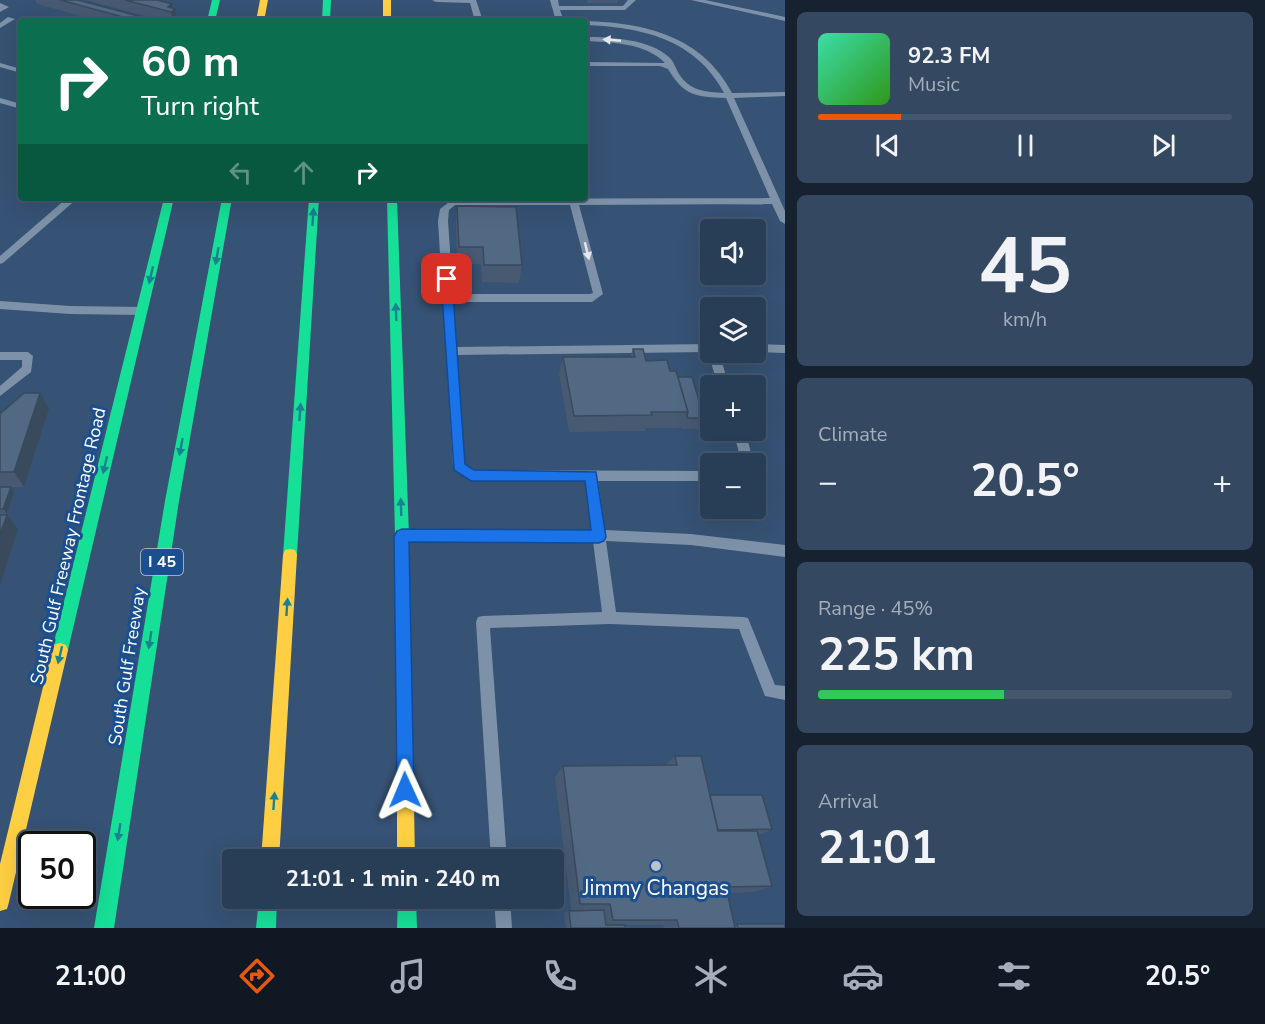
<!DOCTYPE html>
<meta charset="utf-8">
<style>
body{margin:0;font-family:"Nunito Sans",sans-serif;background:#344961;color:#f1f3f6;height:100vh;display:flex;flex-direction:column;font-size:22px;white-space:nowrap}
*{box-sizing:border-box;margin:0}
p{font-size:20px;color:#a5aeba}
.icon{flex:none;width:33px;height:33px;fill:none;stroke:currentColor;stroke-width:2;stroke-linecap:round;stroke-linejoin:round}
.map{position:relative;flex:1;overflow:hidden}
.panel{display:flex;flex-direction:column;gap:12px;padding:12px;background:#162230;width:480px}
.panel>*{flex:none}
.top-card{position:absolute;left:18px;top:18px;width:570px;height:183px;border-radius:6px;box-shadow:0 6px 24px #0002,0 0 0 2px #44576d;background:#0b6e4f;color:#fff;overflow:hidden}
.tools{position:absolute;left:700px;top:219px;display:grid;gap:12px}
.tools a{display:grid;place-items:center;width:66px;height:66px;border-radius:6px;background:#283e57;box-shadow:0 6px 24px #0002,0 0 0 2px #44576d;font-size:30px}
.speed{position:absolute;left:18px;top:831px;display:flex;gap:12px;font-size:30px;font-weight:700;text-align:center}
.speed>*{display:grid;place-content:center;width:78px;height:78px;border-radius:50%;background:#283e57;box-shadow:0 6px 24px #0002,0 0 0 2px #44576d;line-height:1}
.speed .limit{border:3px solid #111;border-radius:9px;background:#fff;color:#111}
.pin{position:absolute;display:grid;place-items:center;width:51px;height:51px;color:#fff;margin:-26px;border-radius:12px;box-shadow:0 3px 9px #0006}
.me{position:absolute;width:66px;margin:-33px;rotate:359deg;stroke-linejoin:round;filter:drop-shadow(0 0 4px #0008)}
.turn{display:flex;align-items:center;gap:21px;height:126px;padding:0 24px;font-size:27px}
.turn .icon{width:78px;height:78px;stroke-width:2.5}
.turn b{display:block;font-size:42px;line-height:51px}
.lanes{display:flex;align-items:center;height:57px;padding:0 24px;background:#0003;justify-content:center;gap:30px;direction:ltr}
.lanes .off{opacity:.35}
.big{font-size:45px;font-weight:700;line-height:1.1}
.panel .card{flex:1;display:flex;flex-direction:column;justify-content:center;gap:9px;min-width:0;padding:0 21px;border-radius:9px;background:#344961}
.panel .dial{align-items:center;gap:0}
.dial b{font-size:78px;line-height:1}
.song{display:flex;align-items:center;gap:18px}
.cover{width:72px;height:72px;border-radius:9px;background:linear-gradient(135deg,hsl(160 70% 55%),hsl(110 70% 35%))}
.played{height:6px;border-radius:3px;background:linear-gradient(90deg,#ea580c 20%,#44576d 20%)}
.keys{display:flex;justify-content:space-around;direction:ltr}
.heat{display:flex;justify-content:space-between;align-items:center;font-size:33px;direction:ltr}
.charge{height:9px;border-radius:4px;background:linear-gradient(90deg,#34c759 45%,#44576d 0)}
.trip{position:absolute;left:222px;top:849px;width:342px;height:60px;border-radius:6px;background:#283e57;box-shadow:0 6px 24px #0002,0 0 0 2px #44576d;font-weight:700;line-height:60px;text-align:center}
.tab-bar{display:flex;height:96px;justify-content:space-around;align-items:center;background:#101923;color:#a5aeba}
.tab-bar .icon{width:42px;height:42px}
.tab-bar .on{color:#ea580c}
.tab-bar b{font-size:27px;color:#f1f3f6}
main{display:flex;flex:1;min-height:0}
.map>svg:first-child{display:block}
</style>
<main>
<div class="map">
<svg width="785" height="928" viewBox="0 0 785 928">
<rect width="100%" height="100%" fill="#365274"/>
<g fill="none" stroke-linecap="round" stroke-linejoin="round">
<path fill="#7d92a8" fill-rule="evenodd" d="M432 0H476L483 21H475L470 3 436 2Z
M550 0H558L559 6H623L628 0H636L625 10H560L564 21H556Z
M691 0H705L785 17V21Z
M0 3 9 7 0 12Z
M8 17 15 19 0 28V23Z
M584 21H585C646 23 702 36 732 93L785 92V96L734 98 785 211V224L780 221 772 204 579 205 603 294 592 302H453L457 347 711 344V352H719L729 386H718L708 352 457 355 465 464 473 470 711 471V481H598L605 530 691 534 785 545V557L691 545 606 541 616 612 743 617 748 618 775 685 785 686V700L765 696 739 629 610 624 490 628 507 860H491L476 622 478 617 483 616 602 612 593 541 406 542 401 540 400 536 401 532 406 530H592L586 480H471L455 469 453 466 438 221 440 209 453 199 770 198 726 98C696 97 684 96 668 69L660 66H585V62L665 63C646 43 611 42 585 41V37C610 37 651 39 670 58 674 62 676 69 679 74 690 91 705 92 724 93 696 39 641 27 585 25ZM455 205H570L593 293 590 294H453L448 221 449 210Z
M0 63 21 69V73L0 67Z
M0 98 21 104V109L0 103Z
M67 198H78L3 263 0 264V256Z
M0 301 70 306 142 307 147 311 142 315 70 314 0 309Z
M756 344 785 345V353L756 352Z
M0 352H28L33 356 31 372 0 396V386L22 367V360H0Z
M733 430H745L754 464H742Z
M494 898H510L512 928H496Z"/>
<path fill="#16e098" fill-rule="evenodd" d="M212 0H220L215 21H207Z
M323 0H331L330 21H322Z
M164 198H174L68 650 66 655 60 657 54 655 52 650Z
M222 198H232L179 501 114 928H94L165 501Z
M309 198H319L297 555 295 560 290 561 285 560 283 555Z
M387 198H397L409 536 413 750 411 756 405 758 399 756 397 750 395 536Z
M259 898H277L276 928H256Z
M398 898H416L417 928H397Z"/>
<path fill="#ffcf43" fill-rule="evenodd" d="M260 0H268L264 21H256Z
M383 0H391V21H383Z
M290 549 295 550 297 555 279 860H261L283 555 285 550Z
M60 643 66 645 68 650 9 902 7 909 0 911V864L52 650 54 645Z
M405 742 411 744 413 750 415 860H397V750L399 744Z"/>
</g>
<path fill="#475a72" d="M35 0H78L157 21H99L37 4Z
M85 0H157L172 4 178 20 164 21Z
M587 0H618L617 3H588Z
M457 206 522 265 519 283 482 282 481 264H457L456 223Z
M633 349 646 361 670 371 678 377 704 418 698 429H682V426L681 428H646L645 431 569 432 559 374 563 357H630Z
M49 409 24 487H11L14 492 7 514H0V414Z
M675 756 709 796 772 829 762 834H758L772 886 754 892 727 893 734 925 737 924 785 928H664L663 925H625V928H566L564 913 569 911 600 910H571L555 777 563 766 665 765Z"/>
<path fill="#394a5c" d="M172 4 173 10 175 9 178 20 177 21H173L171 12 168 7Z
M40 393 49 409 24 487 14 472Z
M11 487 14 492 7 514 3 509Z
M7 515 18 529 0 585V534Z"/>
<path fill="#526984" stroke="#394a5c" stroke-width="1.5" d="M60 0H78L157 21H138Z
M125 0H157L172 4 168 7 175 9 171 12Z
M457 206 516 207 522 265H484L483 247H459Z
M633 349H643L646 361 667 360 670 371H676L688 412H651L652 415 574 416 563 357H635Z
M678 377H692L704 418H688L687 415 688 412Z
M24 393H40L14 472H0V414Z
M0 487H11L3 509H0Z
M0 515H7L0 534Z
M675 756H701L718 831H757L772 886 726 887 735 928H679L677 920H613L610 904H580L563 766 677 765Z
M710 795H762L772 829 718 830Z
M604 910 606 925H625V928H571L569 911Z
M737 924H785V928H738Z"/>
<defs><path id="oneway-solid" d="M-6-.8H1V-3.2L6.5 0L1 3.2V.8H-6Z" transform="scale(1.5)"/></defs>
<g fill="#e5e9ee">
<use href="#oneway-solid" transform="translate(612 40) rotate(-175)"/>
<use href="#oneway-solid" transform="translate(587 251) rotate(76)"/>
</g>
<g fill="#198292">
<use href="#oneway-solid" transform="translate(313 217) rotate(-86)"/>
<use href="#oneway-solid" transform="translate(217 256) rotate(100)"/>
<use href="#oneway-solid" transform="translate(151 275) rotate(103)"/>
<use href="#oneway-solid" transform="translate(396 312) rotate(-92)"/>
<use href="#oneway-solid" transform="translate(300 412) rotate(-86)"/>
<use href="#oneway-solid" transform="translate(181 447) rotate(100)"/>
<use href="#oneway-solid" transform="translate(105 465) rotate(103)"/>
<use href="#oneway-solid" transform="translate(401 507) rotate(-92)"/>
<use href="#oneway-solid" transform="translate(287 607) rotate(-86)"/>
<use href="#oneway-solid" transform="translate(150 640) rotate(99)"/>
<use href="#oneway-solid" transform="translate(60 655) rotate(103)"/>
<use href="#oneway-solid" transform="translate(274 801) rotate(-86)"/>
<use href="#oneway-solid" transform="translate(119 832) rotate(99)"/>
</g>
<path fill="#1a73e8" stroke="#114b97" stroke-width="1.5" d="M447 275 452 279 465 464 474 470 596 472 606 537 604 541 599 543 409 542 414 790 412 796 405 799 399 796 397 790 394 536 397 531 402 529 591 530 585 481H471L454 470 441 279Z"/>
<circle fill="#b9c2ce" stroke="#1b4f8f" stroke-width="2" cx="656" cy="866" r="6"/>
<g text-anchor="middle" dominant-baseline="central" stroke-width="6" stroke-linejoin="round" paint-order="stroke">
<rect fill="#1b4f8f" stroke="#bbcadd" stroke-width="1.5" x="141" y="549" width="42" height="26" rx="4.5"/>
<g font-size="16" font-weight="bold" fill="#fff">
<text x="162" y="562">I 45</text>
</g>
<g font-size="18" fill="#fff" stroke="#1b4f8f">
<text transform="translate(68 546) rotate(-77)">South Gulf Freeway Frontage Road</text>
<text transform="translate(127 666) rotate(-81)">South Gulf Freeway</text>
</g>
<g font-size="21" fill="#fff" stroke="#1b4f8f">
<text x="656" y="888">Jimmy Changas</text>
</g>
</g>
</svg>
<div class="tools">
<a><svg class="icon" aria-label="sound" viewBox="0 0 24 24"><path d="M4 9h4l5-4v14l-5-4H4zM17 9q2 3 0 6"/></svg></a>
<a><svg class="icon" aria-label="layers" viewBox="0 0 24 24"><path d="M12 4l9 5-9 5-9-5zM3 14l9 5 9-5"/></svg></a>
<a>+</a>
<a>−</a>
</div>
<div class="speed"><div class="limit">50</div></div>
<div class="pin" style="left:447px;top:279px;background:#d93025"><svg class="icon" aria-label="arrive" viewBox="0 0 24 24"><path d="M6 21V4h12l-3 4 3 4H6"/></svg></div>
<svg class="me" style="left:405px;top:790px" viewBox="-20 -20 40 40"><path d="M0-17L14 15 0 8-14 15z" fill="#1a73e8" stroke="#fff" stroke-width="4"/></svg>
<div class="trip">21:01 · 1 min · 240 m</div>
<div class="top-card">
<div class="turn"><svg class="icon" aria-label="right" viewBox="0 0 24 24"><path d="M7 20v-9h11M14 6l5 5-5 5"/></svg><div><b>60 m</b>Turn right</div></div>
<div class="lanes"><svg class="icon off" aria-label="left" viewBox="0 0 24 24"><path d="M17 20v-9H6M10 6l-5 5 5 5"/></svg><svg class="icon off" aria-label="ahead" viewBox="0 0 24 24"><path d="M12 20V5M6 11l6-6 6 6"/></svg><svg class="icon" aria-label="right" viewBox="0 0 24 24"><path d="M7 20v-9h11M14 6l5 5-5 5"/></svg></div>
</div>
</div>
<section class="panel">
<div class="card">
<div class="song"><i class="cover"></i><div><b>92.3 FM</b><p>Music</p></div></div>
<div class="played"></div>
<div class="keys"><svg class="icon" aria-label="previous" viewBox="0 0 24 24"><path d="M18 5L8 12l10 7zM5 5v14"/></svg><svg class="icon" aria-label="pause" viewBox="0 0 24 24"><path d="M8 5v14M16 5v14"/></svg><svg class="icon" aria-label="next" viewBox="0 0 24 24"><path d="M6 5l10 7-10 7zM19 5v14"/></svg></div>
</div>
<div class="card dial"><b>45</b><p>km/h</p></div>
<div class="card"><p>Climate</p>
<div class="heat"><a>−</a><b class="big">20.5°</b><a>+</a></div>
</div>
<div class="card"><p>Range · 45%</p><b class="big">225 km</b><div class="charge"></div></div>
<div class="card"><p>Arrival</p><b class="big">21:01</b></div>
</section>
</main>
<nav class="tab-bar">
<b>21:00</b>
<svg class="icon on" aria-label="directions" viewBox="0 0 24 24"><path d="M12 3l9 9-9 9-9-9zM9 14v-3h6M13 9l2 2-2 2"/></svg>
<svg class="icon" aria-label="music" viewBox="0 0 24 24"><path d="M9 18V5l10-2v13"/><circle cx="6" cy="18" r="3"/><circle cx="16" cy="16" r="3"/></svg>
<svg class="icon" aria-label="phone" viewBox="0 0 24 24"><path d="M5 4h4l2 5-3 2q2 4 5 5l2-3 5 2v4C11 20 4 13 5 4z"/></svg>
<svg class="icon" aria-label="climate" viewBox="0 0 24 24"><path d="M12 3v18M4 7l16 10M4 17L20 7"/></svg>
<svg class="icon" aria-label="car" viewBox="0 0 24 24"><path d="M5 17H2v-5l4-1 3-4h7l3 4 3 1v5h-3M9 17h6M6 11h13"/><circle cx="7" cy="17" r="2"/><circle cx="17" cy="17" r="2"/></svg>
<svg class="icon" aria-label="filters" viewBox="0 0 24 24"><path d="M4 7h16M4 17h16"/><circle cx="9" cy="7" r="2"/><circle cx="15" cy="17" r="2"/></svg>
<b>20.5°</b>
</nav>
